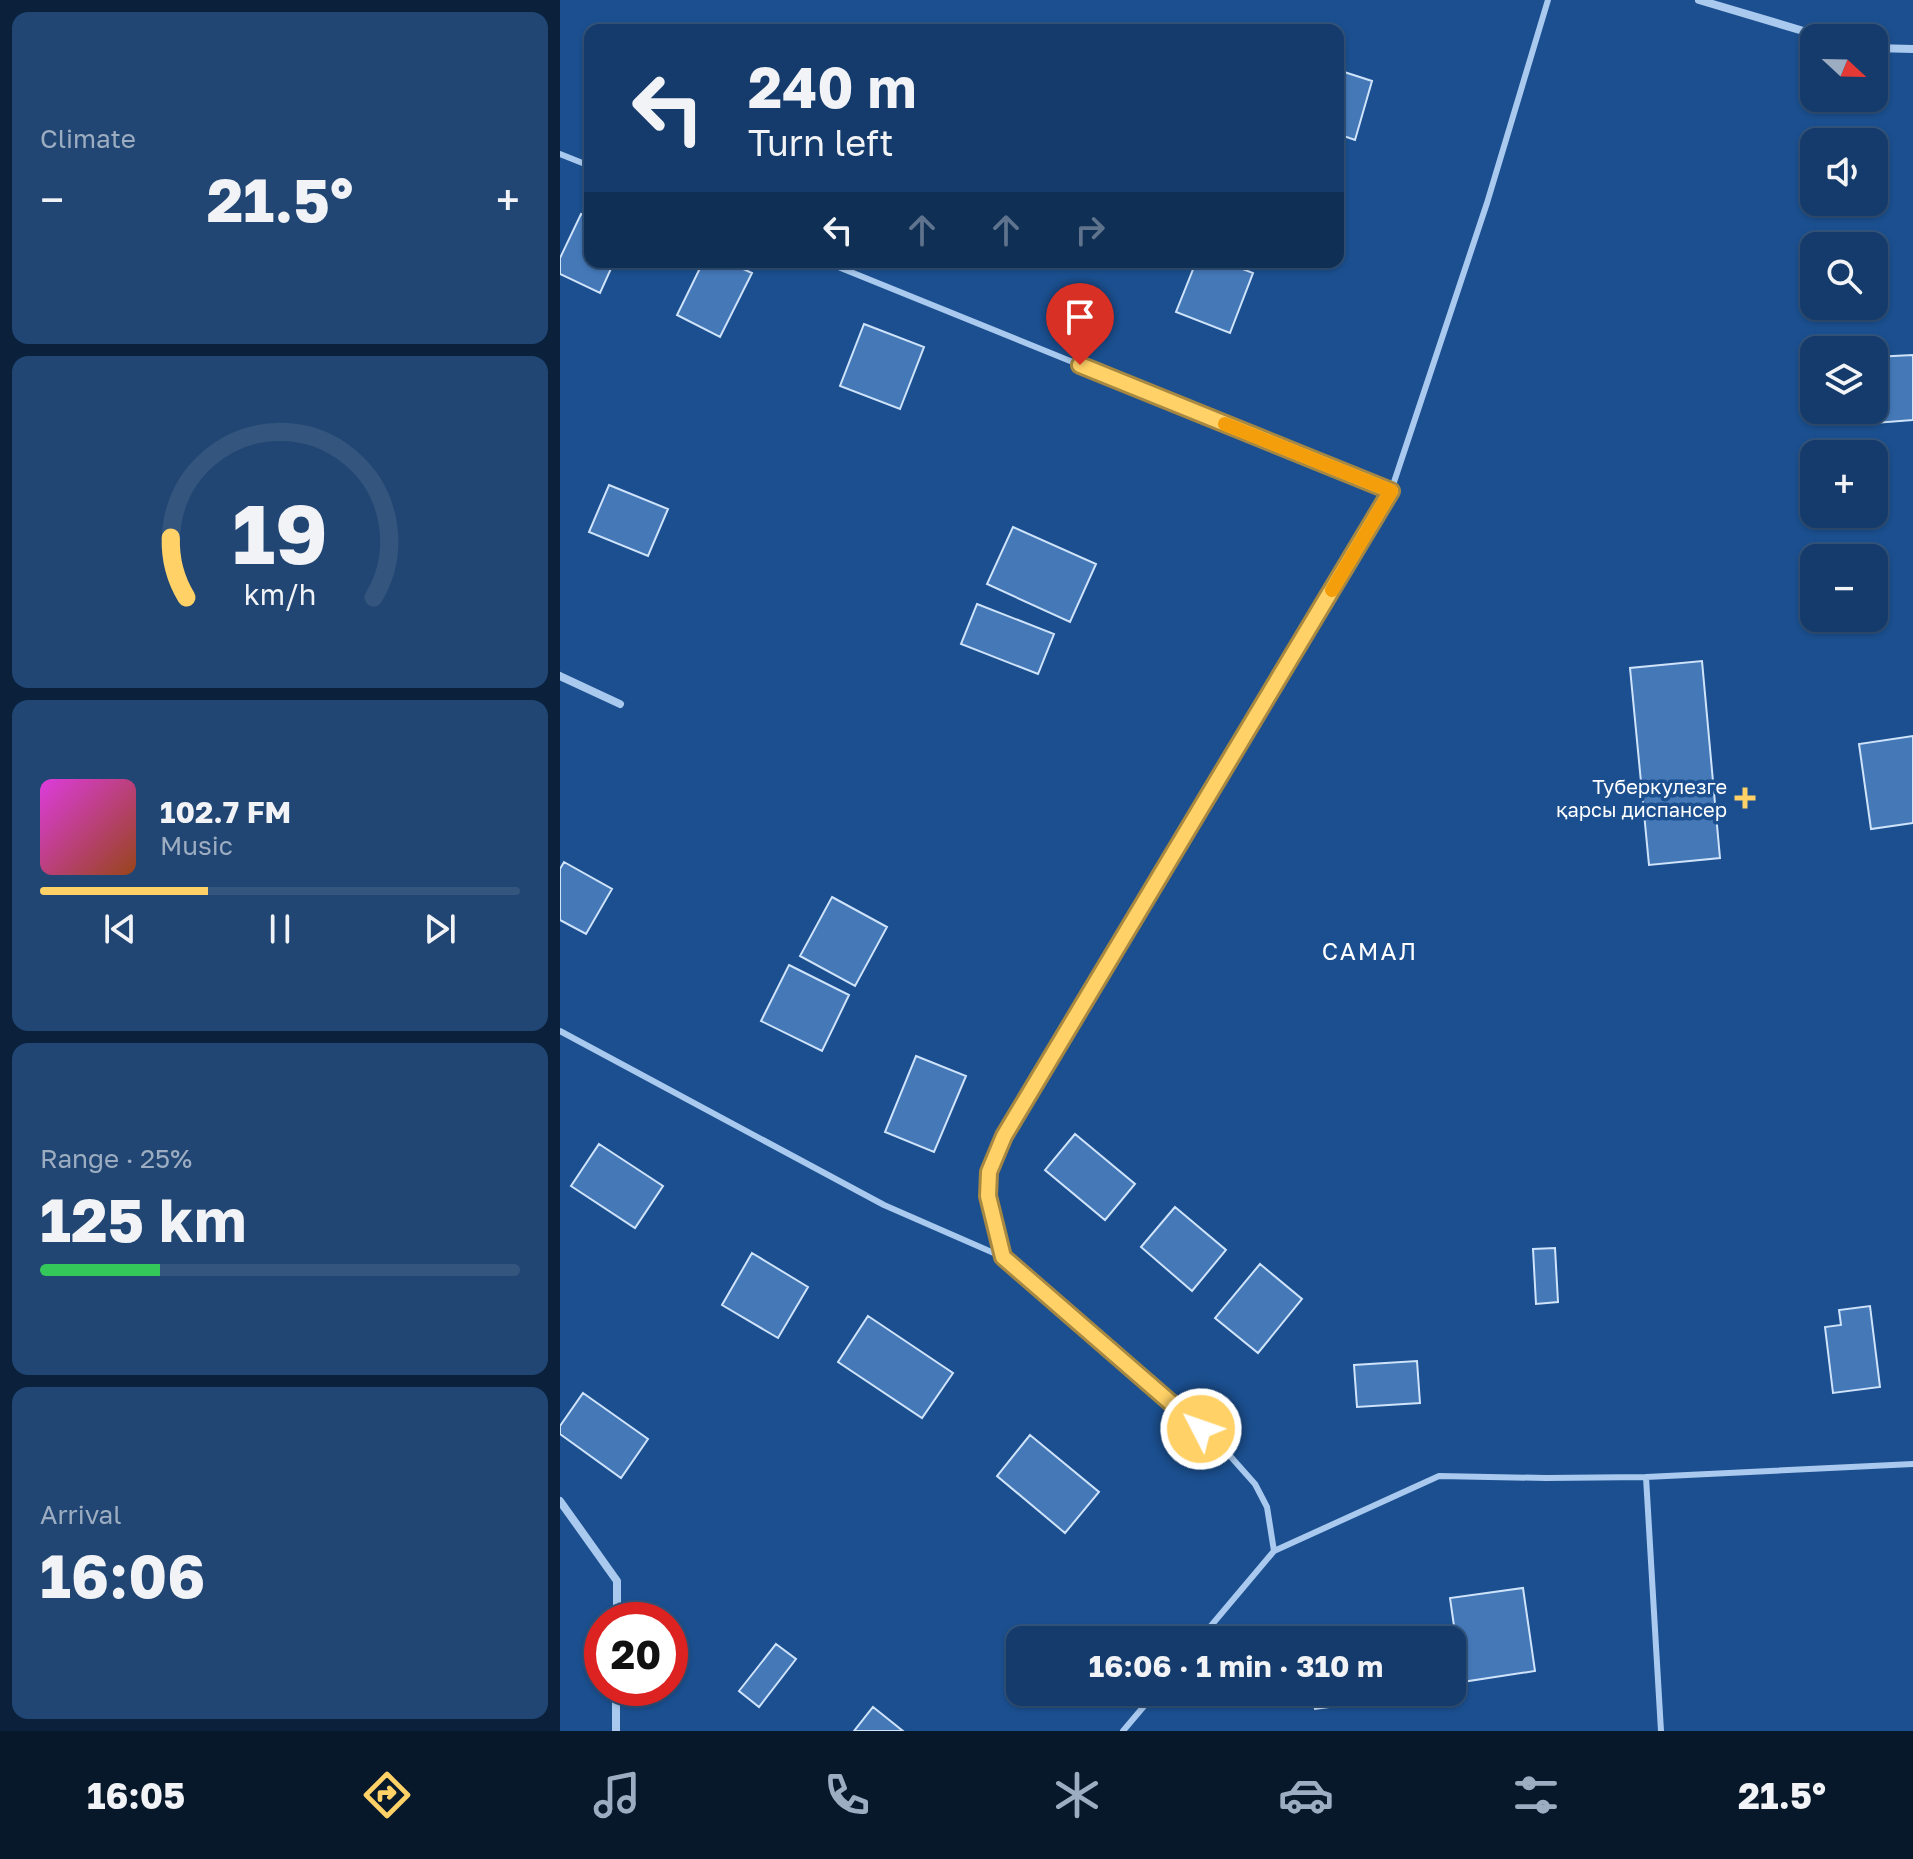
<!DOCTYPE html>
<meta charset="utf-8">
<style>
body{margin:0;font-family:"Golos Text",sans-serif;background:#214673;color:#f1f3f6;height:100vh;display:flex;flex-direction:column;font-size:30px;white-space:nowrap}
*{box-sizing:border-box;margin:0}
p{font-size:26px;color:#9dadc1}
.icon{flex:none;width:44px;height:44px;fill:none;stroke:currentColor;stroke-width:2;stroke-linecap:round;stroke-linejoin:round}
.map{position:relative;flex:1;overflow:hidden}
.side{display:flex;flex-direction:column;gap:12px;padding:12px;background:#0b203b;width:560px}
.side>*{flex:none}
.banner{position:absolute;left:24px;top:24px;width:760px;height:244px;border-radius:16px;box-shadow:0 2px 6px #0004,0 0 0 2px #33557e;background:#143b6b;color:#f1f3f6;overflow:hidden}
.needle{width:52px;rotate:112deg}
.fabs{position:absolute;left:1240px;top:24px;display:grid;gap:16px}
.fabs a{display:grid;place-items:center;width:88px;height:88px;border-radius:16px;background:#143b6b;box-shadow:0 2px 6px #0004,0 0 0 2px #33557e;font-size:40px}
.speed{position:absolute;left:24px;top:1602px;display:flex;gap:16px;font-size:40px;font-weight:700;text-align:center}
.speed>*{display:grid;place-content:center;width:104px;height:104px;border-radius:50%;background:#143b6b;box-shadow:0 2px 6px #0004,0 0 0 2px #33557e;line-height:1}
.speed .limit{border:12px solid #d22;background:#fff;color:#111}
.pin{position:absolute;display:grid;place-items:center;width:68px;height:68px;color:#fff;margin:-82px -34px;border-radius:50% 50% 50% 0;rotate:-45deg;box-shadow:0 0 8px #0007}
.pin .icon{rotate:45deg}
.me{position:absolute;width:88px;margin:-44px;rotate:311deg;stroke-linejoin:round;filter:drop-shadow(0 0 6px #0008)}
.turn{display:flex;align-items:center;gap:28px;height:168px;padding:0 32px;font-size:36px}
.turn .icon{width:104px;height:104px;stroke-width:2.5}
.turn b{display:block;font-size:56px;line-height:68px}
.lanes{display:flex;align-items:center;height:76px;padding:0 32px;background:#0003;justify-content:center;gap:40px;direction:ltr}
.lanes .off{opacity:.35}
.big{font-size:60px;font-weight:700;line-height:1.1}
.side .widget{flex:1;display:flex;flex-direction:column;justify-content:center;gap:12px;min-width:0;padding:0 28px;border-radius:16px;background:#214673}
.side .dial{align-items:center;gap:0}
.dial svg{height:208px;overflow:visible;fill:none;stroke:#33557e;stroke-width:7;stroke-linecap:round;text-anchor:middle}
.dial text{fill:#f1f3f6;stroke:none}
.song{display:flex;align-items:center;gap:24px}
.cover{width:96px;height:96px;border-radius:12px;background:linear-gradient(135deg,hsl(300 70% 55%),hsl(20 70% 35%))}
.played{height:8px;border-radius:4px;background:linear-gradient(90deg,#ffd166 35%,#33557e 35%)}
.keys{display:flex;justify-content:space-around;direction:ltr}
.heat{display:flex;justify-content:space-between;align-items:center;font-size:44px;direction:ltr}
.charge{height:12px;border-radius:6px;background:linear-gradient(90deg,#34c759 25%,#33557e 0)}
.trip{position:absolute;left:446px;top:1626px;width:460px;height:80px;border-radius:16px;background:#143b6b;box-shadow:0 2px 6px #0004,0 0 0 2px #33557e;font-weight:700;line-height:80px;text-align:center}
.tab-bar{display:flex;height:128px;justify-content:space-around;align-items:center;background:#08182b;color:#9dadc1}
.tab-bar .icon{width:56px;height:56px}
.tab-bar .current{color:#ffd166}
.tab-bar b{font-size:36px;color:#f1f3f6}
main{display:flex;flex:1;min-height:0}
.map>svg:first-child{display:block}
</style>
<main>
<section class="side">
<div class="widget"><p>Climate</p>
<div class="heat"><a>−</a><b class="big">21.5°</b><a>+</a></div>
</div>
<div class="widget dial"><svg viewBox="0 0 100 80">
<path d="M14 69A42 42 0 1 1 86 69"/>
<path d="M14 69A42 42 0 0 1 8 46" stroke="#ffd166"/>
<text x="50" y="56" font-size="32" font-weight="700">19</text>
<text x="50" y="72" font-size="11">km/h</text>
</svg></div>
<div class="widget">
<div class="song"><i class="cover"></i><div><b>102.7 FM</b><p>Music</p></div></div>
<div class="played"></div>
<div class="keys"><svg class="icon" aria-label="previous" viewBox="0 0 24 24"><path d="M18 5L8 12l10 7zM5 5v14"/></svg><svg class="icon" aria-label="pause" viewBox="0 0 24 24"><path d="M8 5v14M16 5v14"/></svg><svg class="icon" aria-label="next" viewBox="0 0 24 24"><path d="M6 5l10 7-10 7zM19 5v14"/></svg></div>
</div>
<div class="widget"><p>Range · 25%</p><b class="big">125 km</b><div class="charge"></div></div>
<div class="widget"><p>Arrival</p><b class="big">16:06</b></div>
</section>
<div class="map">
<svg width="1353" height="1731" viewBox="0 0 1353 1731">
<rect width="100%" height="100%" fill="#1b4f8f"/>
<path fill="#4478b7" stroke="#cfe3fa" stroke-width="2" d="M778 70 812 81 795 140 778 134Z
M21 214 30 218V262H54L40 293 0 274V258Z
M143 262H168L192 273 160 337 117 315Z
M636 262H665L693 273 670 333 616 312Z
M304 324 364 347 340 409 280 386Z
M1353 355V420L1315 423 1314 357Z
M49 485 108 509 88 556 29 532Z
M453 527 536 564 510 622 427 584Z
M417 604 494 634 478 674 401 644Z
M1142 661 1160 858 1089 865 1070 668Z
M1353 736V823L1311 829 1299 744Z
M4 862 52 889 26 934 0 920V869Z
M272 897 327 927 295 986 240 956Z
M229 965 289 995 262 1051 201 1021Z
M356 1056 406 1076 374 1152 325 1132Z
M515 1134 575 1184 545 1220 485 1170Z
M39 1144 103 1186 75 1228 11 1186Z
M615 1207 666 1250 632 1291 581 1247Z
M995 1248 998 1302 976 1304 973 1249Z
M192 1253 248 1287 218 1338 162 1305Z
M700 1264 742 1299 698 1353 655 1318Z
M1310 1306 1320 1387 1273 1393 1265 1327 1281 1325 1279 1310Z
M308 1316 393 1373 362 1418 278 1362Z
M857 1361 860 1403 797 1407 794 1365Z
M23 1393 88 1439 61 1478 0 1434V1426Z
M470 1435 539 1492 505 1533 437 1476Z
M963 1588 975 1671 902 1682 890 1598Z
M216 1644 236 1659 199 1707 179 1691Z
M752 1692H814L816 1701 755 1709Z
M313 1707 343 1731H294Z"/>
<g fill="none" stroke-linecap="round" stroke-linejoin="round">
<path stroke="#a9c9ee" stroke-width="6" d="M0 154 30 166
M266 262 831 491 927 203 988 0
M0 1031 324 1205 443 1257
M1086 1477 1101 1731
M714 1551 707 1507 695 1484 663 1448 443 1257 428 1196 429 1172 444 1136 831 491
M639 1640 714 1551 879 1476 986 1478 1086 1477 1353 1464
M563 1731 596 1692"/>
<path stroke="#a9c9ee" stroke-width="8" d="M1139 0 1267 38
M1314 48 1353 49
M0 676 60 704
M0 1501 57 1581V1620
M56 1731V1688"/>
</g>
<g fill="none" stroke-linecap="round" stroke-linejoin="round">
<defs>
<path id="route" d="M520 365 831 491 444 1136 429 1172 428 1196 443 1257 641 1429"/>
</defs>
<use href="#route" stroke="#a68842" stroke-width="20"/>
<use href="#route" stroke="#ffd166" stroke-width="14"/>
<path stroke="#f59e0b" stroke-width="14" d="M665 424 831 491 772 590"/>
</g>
<path fill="#ffd166" stroke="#1b4f8f" stroke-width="3" d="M1181 786h8v8h8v8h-8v8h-8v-8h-8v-8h8z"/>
<g text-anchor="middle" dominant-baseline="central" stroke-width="7" stroke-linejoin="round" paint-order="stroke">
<g font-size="20" fill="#fff" stroke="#1b4f8f" text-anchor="end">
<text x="1167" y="786">Туберкулезге<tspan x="1167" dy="23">қарсы диспансер</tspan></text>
</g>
<g font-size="24" letter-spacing="2" fill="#fff" stroke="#1b4f8f">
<text x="810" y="950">САМАЛ</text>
</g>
</g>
</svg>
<div class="fabs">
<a><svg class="needle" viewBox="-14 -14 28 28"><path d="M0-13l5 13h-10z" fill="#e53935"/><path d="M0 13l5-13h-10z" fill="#9dadc1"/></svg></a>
<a><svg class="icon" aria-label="sound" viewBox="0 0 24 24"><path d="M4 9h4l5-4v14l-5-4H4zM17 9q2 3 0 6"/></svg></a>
<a><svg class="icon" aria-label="search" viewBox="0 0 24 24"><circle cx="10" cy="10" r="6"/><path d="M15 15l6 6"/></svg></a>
<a><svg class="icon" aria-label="layers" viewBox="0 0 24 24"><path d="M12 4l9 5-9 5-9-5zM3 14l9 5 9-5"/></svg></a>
<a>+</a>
<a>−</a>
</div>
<div class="speed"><div class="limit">20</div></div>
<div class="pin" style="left:520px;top:365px;background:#d93025"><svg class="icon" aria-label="arrive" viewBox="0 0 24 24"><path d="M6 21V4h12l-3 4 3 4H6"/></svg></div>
<svg class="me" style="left:641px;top:1429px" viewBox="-20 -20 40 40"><circle r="17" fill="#ffd166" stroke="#fff" stroke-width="3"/><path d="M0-11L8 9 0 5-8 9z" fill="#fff"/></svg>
<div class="trip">16:06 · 1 min · 310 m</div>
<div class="banner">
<div class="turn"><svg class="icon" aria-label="left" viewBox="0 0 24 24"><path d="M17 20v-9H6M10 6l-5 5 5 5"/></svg><div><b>240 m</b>Turn left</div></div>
<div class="lanes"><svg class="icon" aria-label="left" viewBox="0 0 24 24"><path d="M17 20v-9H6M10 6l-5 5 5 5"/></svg><svg class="icon off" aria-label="ahead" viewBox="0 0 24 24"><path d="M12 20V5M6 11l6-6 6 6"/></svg><svg class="icon off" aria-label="ahead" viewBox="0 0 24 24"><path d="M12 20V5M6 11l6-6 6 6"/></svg><svg class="icon off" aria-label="right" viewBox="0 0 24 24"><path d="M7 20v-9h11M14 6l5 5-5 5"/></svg></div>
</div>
</div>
</main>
<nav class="tab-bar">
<b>16:05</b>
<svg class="icon current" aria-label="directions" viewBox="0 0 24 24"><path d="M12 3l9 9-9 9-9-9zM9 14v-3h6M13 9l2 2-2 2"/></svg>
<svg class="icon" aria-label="music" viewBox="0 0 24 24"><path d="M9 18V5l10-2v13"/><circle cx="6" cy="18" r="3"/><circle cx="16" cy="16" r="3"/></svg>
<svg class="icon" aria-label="phone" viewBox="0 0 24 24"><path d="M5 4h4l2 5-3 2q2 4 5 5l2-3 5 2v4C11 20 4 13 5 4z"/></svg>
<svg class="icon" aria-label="climate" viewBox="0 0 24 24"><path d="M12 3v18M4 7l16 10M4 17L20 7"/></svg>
<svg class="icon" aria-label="car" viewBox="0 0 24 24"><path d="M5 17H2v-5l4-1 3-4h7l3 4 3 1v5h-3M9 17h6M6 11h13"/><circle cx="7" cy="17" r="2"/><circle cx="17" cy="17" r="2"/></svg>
<svg class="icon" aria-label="filters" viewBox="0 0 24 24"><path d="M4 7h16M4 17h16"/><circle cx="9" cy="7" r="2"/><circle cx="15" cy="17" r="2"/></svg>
<b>21.5°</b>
</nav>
